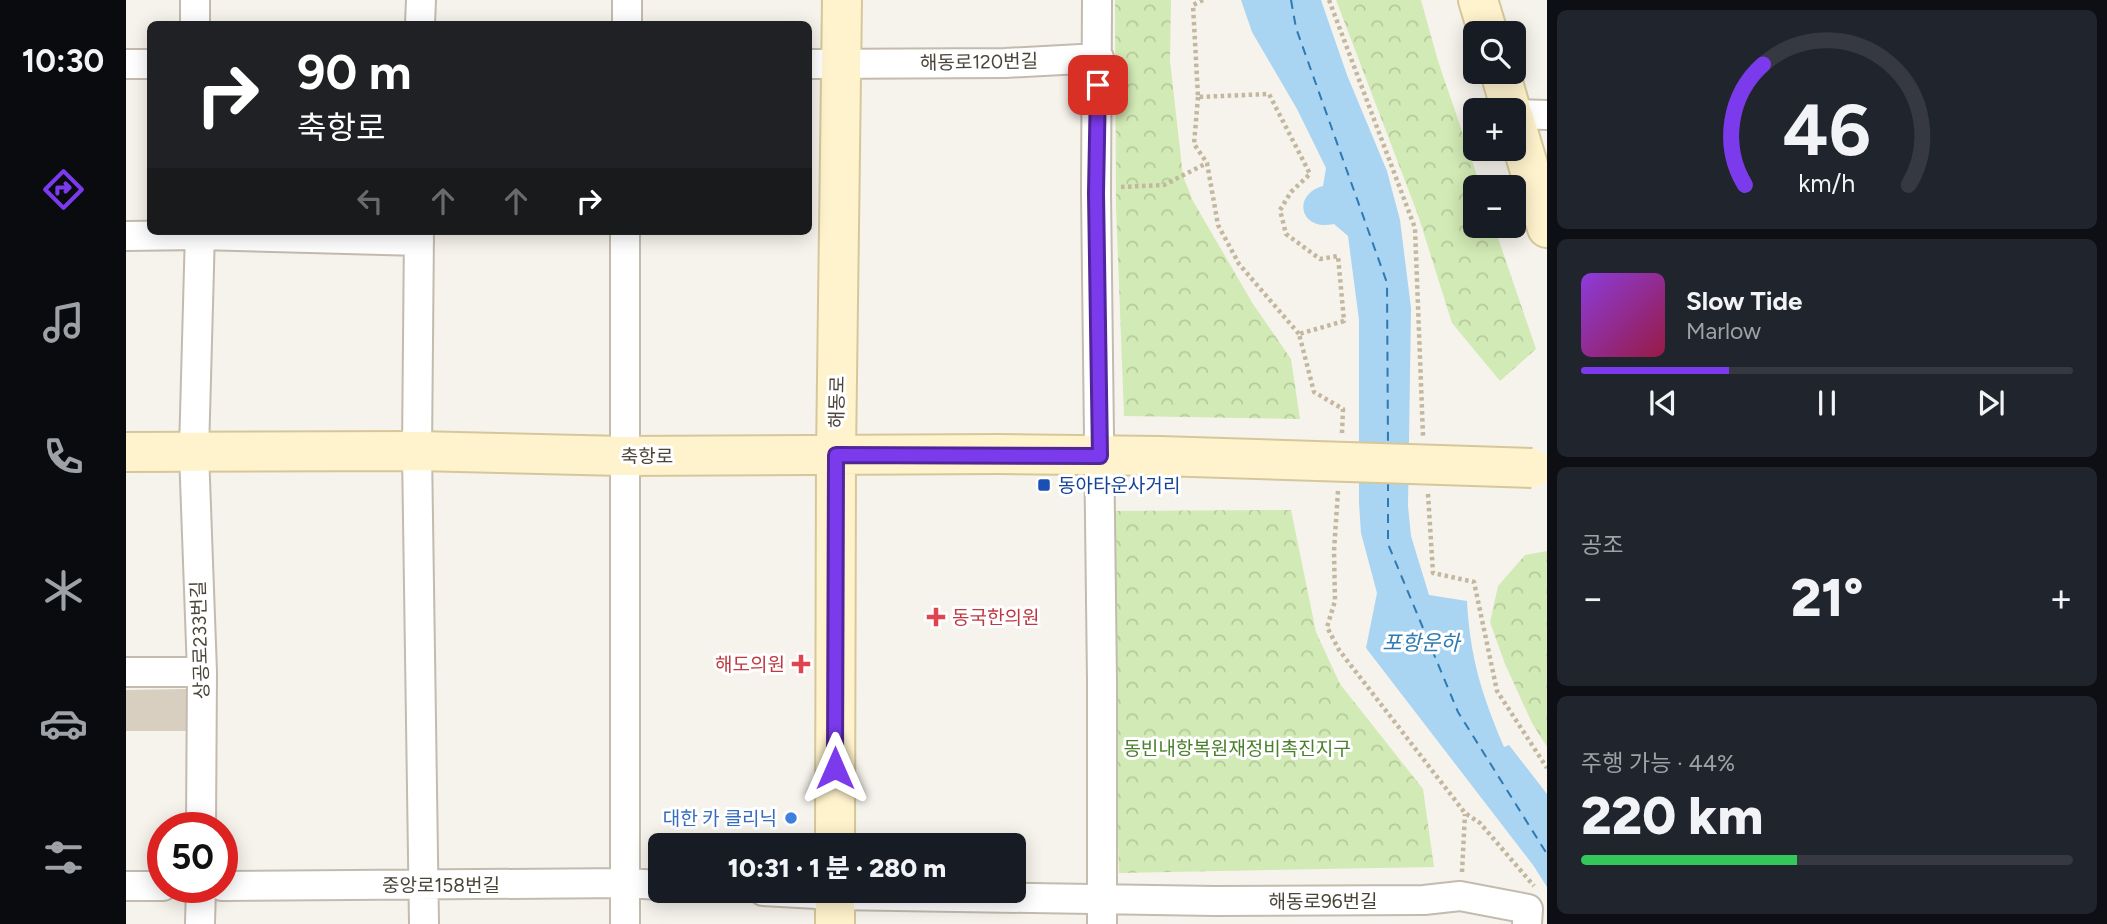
<!DOCTYPE html>
<html lang="ko">
<meta charset="utf-8">
<style>
body{margin:0;font-family:Figtree,"Noto Sans KR",sans-serif;background:#20242c;color:#f1f3f6;height:100vh;display:flex;flex-direction:column;font-size:26px;white-space:nowrap}
*{box-sizing:border-box;margin:0}
p{font-size:23px;color:#9ea1a6}
.icon{flex:none;width:38px;height:38px;fill:none;stroke:currentColor;stroke-width:2;stroke-linecap:round;stroke-linejoin:round}
.map{position:relative;flex:1;overflow:hidden}
.details{display:flex;flex-direction:column;gap:10px;padding:10px;background:#0d0f14;width:560px}
.details>*{flex:none}
.banner{position:absolute;left:21px;top:21px;width:665px;height:214px;border-radius:10px;box-shadow:0 4px 18px #0003;background:#202124;color:#fff;overflow:hidden}
.controls{position:absolute;left:1337px;top:21px;display:grid;gap:14px}
.controls a{display:grid;place-items:center;width:63px;height:63px;border-radius:10px;background:#171b24;box-shadow:0 4px 18px #0003;font-size:35px}
.speed{position:absolute;left:21px;top:812px;display:flex;gap:14px;font-size:35px;font-weight:700;text-align:center}
.speed>*{display:grid;place-content:center;width:91px;height:91px;border-radius:50%;background:#171b24;box-shadow:0 4px 18px #0003;line-height:1}
.speed .limit{border:10px solid #d22;background:#fff;color:#111}
.pin{position:absolute;display:grid;place-items:center;width:60px;height:60px;color:#fff;margin:-30px;border-radius:14px;box-shadow:0 4px 10px #0006}
.me{position:absolute;width:77px;margin:-38px;rotate:0deg;stroke-linejoin:round;filter:drop-shadow(0 0 5px #0008)}
.turn{display:flex;align-items:center;gap:24px;height:147px;padding:0 35px;font-size:32px}
.turn .icon{width:91px;height:91px;stroke-width:2.5}
.turn b{display:block;font-size:49px;line-height:60px}
.lanes{display:flex;align-items:center;height:66px;padding:0 35px;background:#0003;justify-content:center;gap:35px;direction:ltr}
.lanes .off{opacity:.35}
.big{font-size:52px;font-weight:800;line-height:1.1}
.details .card{flex:1;display:flex;flex-direction:column;justify-content:center;gap:10px;min-width:0;padding:0 24px;border-radius:10px;background:#20242c}
.details .dial{align-items:center;gap:0}
.dial svg{height:182px;overflow:visible;fill:none;stroke:#363941;stroke-width:7;stroke-linecap:round;text-anchor:middle}
.dial text{fill:#f1f3f6;stroke:none}
.song{display:flex;align-items:center;gap:21px}
.cover{width:84px;height:84px;border-radius:10px;background:linear-gradient(135deg,hsl(270 70% 55%),hsl(340 70% 35%))}
.played{height:7px;border-radius:4px;background:linear-gradient(90deg,#7c3aed 30%,#363941 30%)}
.keys{display:flex;justify-content:space-around;direction:ltr}
.heat{display:flex;justify-content:space-between;align-items:center;font-size:38px;direction:ltr}
.charge{height:10px;border-radius:5px;background:linear-gradient(90deg,#34c759 44%,#363941 0)}
.trip{position:absolute;left:522px;top:833px;width:378px;height:70px;border-radius:10px;background:#171b24;box-shadow:0 4px 18px #0003;font-weight:800;line-height:70px;text-align:center}
main{display:flex;flex:1;min-height:0}
.dock{display:flex;flex-direction:column;width:126px;justify-content:space-around;align-items:center;background:#090b0e;color:#9ea1a6}
.dock .icon{width:49px;height:49px}
.dock .on{color:#7c3aed}
.dock b{font-size:32px;color:#f1f3f6}
.map>svg:first-child{display:block}
</style>
<main>
<nav class="dock">
<b>10:30</b>
<svg class="icon on" aria-label="directions" viewBox="0 0 24 24"><path d="M12 3l9 9-9 9-9-9zM9 14v-3h6M13 9l2 2-2 2"/></svg>
<svg class="icon" aria-label="music" viewBox="0 0 24 24"><path d="M9 18V5l10-2v13"/><circle cx="6" cy="18" r="3"/><circle cx="16" cy="16" r="3"/></svg>
<svg class="icon" aria-label="phone" viewBox="0 0 24 24"><path d="M5 4h4l2 5-3 2q2 4 5 5l2-3 5 2v4C11 20 4 13 5 4z"/></svg>
<svg class="icon" aria-label="climate" viewBox="0 0 24 24"><path d="M12 3v18M4 7l16 10M4 17L20 7"/></svg>
<svg class="icon" aria-label="car" viewBox="0 0 24 24"><path d="M5 17H2v-5l4-1 3-4h7l3 4 3 1v5h-3M9 17h6M6 11h13"/><circle cx="7" cy="17" r="2"/><circle cx="17" cy="17" r="2"/></svg>
<svg class="icon" aria-label="filters" viewBox="0 0 24 24"><path d="M4 7h16M4 17h16"/><circle cx="9" cy="7" r="2"/><circle cx="15" cy="17" r="2"/></svg>
</nav>
<div class="map">
<svg width="1421" height="924" viewBox="0 0 1421 924">
<defs>
<pattern id="park-crowns" width="20" height="18" patternUnits="userSpaceOnUse" patternTransform="scale(1.75)"><rect width="20" height="18" fill="#d2eab5"/><path d="M2 6a3 3 0 1 1 6 0M12 15a3 3 0 1 1 6 0" fill="none" stroke="#b6ca9c"/></pattern>
</defs>
<rect width="100%" height="100%" fill="#f6f3ec"/>
<path fill="url(#park-crowns)" d="M989 0H1045L1044 61 1057 176 1067 201 1127 304 1165 359 1174 419 998 416 990 206Z
M1210 0H1295L1312 61 1355 187H1349V226H1368L1410 349 1374 381 1326 323 1292 215Z
M1165 510 1190 632 1214 684 1297 789 1308 867 993 873 982 511Z
M1421 551V747L1406 723 1379 664 1364 622 1372 586 1399 555Z"/>
<path fill="#a9d4f2" d="M1115 0H1195L1221 75 1261 171 1274 220 1285 308 1282 506 1285 536 1303 595 1341 601C1344 658 1356 695 1378 747L1383 745 1421 794V887L1407 865 1240 648 1251 593 1235 533 1233 503V320L1222 236 1208 224C1173 232 1166 194 1197 186L1200 168 1171 109 1126 32Z"/>
<g fill="none" stroke-linecap="round" stroke-linejoin="round">
<path stroke="#2e7ab2" stroke-width="2" stroke-dasharray="9 7" stroke-linecap="butt" d="M1165 0 1170 28 1261 283 1262 445
M1262 482V544L1332 712 1421 854"/>
</g>
<path fill="#d8cfc1" d="M60 689 62 731H0V690Z"/>
<g fill="none" stroke-linecap="round" stroke-linejoin="round">
<defs>
<path id="street" d="M971 0 970 193 976 681V924
M69 24V0
M294 24 295 0
M501 24V0
M0 64H24
M682 64 879 63 973 58
M1388 114 1421 115
M74 231 68 452 76 672 75 828
M293 231 291 451 298 924
M0 236 74 235 293 241
M0 672H76
M0 886H37
M96 886 500 883 534 885
M637 891 709 895 1089 901 1298 900 1334 896 1402 909 1401 924
M74 924 75 887
M499 924V231"/>
<path id="secondary" d="M1352 0 1362 33
M1374 72 1385 110
M1388 118 1421 228
M0 452 291 451 497 456 873 454 1034 456
M709 845 710 455 716 0
M709 891V924"/>
</defs>
<use href="#street" stroke="#c2bbae" stroke-width="32"/>
<use href="#secondary" stroke="#d6c79b" stroke-width="42"/>
<path stroke="#c4b79f" stroke-width="4.5" stroke-dasharray="3.5 3.5" stroke-linecap="butt" d="M1077 0 1067 5 1072 97 1143 94 1184 174 1165 192 1154 210 1160 234 1194 259 1212 256 1218 321 1173 334 1188 392 1217 409 1216 433
M1203 0 1289 228 1297 436
M1072 97 1068 144 1081 163 1092 225 1113 264 1173 334
M995 187 1038 185 1081 163
M1212 491 1208 551 1209 601 1201 627 1213 650 1339 813 1354 823 1408 886
M1302 494 1307 573 1348 582 1371 691 1421 768
M1336 872 1339 814"/>
<use href="#street" stroke="#fff" stroke-width="28"/>
<use href="#secondary" stroke="#fff3cd" stroke-width="38"/>
<defs>
<path id="secondary-bridge" d="M1034 456 1406 468"/>
</defs>
<use href="#secondary-bridge" stroke="#d6c79b" stroke-width="42" stroke-linecap="butt"/>
<use href="#secondary-bridge" stroke="#fff3cd" stroke-width="38"/>
</g>
<g fill="none" stroke-linecap="round" stroke-linejoin="round">
<defs>
<path id="route" d="M709 768 710 455 974 456 970 193 972 85"/>
</defs>
<use href="#route" stroke="#51269a" stroke-width="18"/>
<use href="#route" stroke="#7c3aed" stroke-width="12"/>
</g>
<rect fill="#1a4fb4" stroke="#fff" stroke-width="2.5" x="911" y="478" width="14" height="14" rx="3.5"/>
<g fill="#e0444e" stroke="#fff" stroke-width="2.5">
<path d="M806.5 606.5h7v7h7v7h-7v7h-7v-7h-7v-7h7z"/>
<path d="M671.5 653.5h7v7h7v7h-7v7h-7v-7h-7v-7h7z"/>
</g>
<circle fill="#3f7fe0" stroke="#fff" stroke-width="2.5" cx="665" cy="818" r="7"/>
<g text-anchor="middle" dominant-baseline="central" stroke-width="6" stroke-linejoin="round" paint-order="stroke">
<g font-size="19" fill="#4b4439" stroke="#fff">
<text transform="translate(853 62) rotate(-1)">해동로120번길</text>
<text transform="translate(711 402) rotate(-89)">해동로</text>
<text x="521" y="456">축항로</text>
<text transform="translate(74 640) rotate(-92)">상공로233번길</text>
<text x="315" y="885">중앙로158번길</text>
<text x="1197" y="901">해동로96번길</text>
</g>
<g font-size="19" fill="#164399" stroke="#fff" text-anchor="start">
<text x="932" y="485">동아타운사거리</text>
</g>
<g font-size="19" fill="#be3a42" stroke="#fff" text-anchor="start">
<text x="826" y="617">동국한의원</text>
<text x="659" y="664" text-anchor="end">해도의원</text>
</g>
<g font-size="19" fill="#4a7f2a" stroke="#fff">
<text x="1111" y="748">동빈내항복원재정비촉진지구</text>
</g>
<g font-size="19" fill="#366cbe" stroke="#fff" text-anchor="end">
<text x="651" y="818">대한 카 클리닉</text>
</g>
<g font-size="21" font-style="italic" fill="#2e7ab2" stroke="#fff">
<text x="1295" y="642">포항운하</text>
</g>
</g>
</svg>
<div class="controls">
<a><svg class="icon" aria-label="search" viewBox="0 0 24 24"><circle cx="10" cy="10" r="6"/><path d="M15 15l6 6"/></svg></a>
<a>+</a>
<a>−</a>
</div>
<div class="speed"><div class="limit">50</div></div>
<div class="pin" style="left:972px;top:85px;background:#d93025"><svg class="icon" aria-label="arrive" viewBox="0 0 24 24"><path d="M6 21V4h12l-3 4 3 4H6"/></svg></div>
<svg class="me" style="left:709px;top:768px" viewBox="-20 -20 40 40"><path d="M0-17L14 15 0 8-14 15z" fill="#7c3aed" stroke="#fff" stroke-width="4"/></svg>
<div class="trip">10:31 · 1 분 · 280 m</div>
<div class="banner">
<div class="turn"><svg class="icon" aria-label="right" viewBox="0 0 24 24"><path d="M7 20v-9h11M14 6l5 5-5 5"/></svg><div><b>90 m</b>축항로</div></div>
<div class="lanes"><svg class="icon off" aria-label="left" viewBox="0 0 24 24"><path d="M17 20v-9H6M10 6l-5 5 5 5"/></svg><svg class="icon off" aria-label="ahead" viewBox="0 0 24 24"><path d="M12 20V5M6 11l6-6 6 6"/></svg><svg class="icon off" aria-label="ahead" viewBox="0 0 24 24"><path d="M12 20V5M6 11l6-6 6 6"/></svg><svg class="icon" aria-label="right" viewBox="0 0 24 24"><path d="M7 20v-9h11M14 6l5 5-5 5"/></svg></div>
</div>
</div>
<section class="details">
<div class="card dial"><svg viewBox="0 0 100 80">
<path d="M14 69A42 42 0 1 1 86 69"/>
<path d="M14 69A42 42 0 0 1 22 16" stroke="#7c3aed"/>
<text x="50" y="56" font-size="32" font-weight="700">46</text>
<text x="50" y="72" font-size="11">km/h</text>
</svg></div>
<div class="card">
<div class="song"><i class="cover"></i><div><b>Slow Tide</b><p>Marlow</p></div></div>
<div class="played"></div>
<div class="keys"><svg class="icon" aria-label="previous" viewBox="0 0 24 24"><path d="M18 5L8 12l10 7zM5 5v14"/></svg><svg class="icon" aria-label="pause" viewBox="0 0 24 24"><path d="M8 5v14M16 5v14"/></svg><svg class="icon" aria-label="next" viewBox="0 0 24 24"><path d="M6 5l10 7-10 7zM19 5v14"/></svg></div>
</div>
<div class="card"><p>공조</p>
<div class="heat"><a>−</a><b class="big">21°</b><a>+</a></div>
</div>
<div class="card"><p>주행 가능 · 44%</p><b class="big">220 km</b><div class="charge"></div></div>
</section>
</main>
